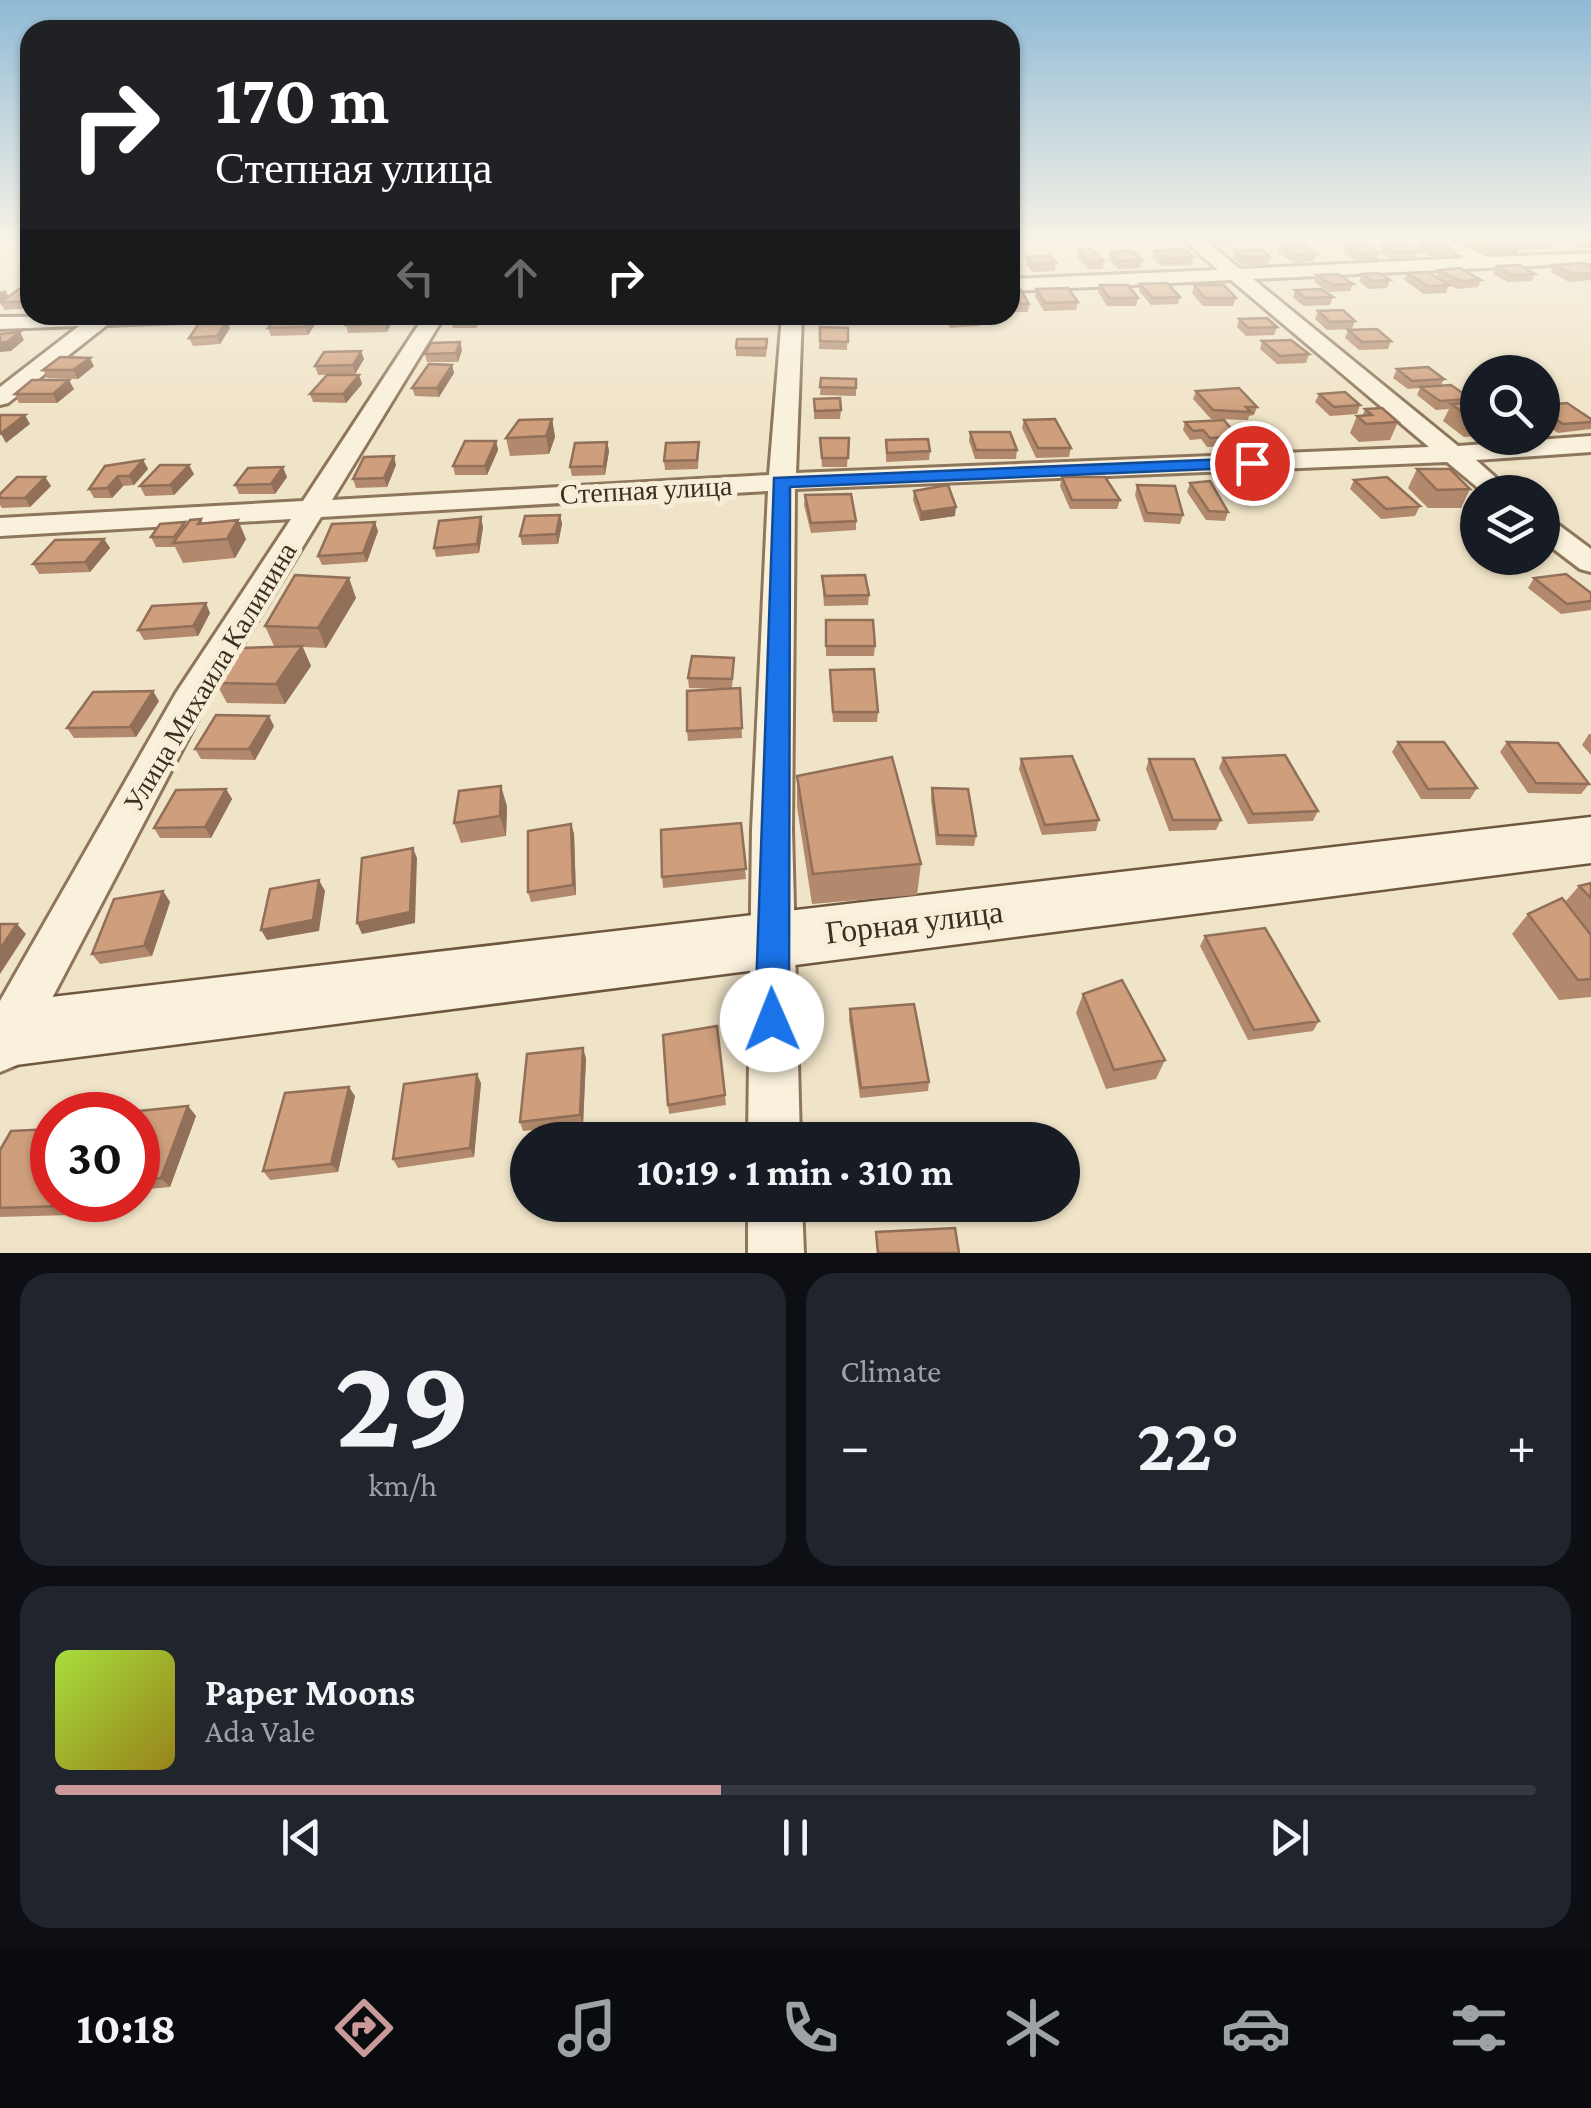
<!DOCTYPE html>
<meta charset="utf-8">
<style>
body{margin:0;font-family:"Crimson Pro",serif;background:#20242c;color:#f1f3f6;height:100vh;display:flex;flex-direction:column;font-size:38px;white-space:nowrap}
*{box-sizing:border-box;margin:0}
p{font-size:32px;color:#9ea1a6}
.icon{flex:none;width:55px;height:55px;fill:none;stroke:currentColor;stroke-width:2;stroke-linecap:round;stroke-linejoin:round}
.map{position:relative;height:1253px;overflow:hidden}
.panel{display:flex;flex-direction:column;gap:20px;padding:20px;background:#0d0f14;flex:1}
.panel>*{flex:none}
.top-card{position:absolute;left:20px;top:20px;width:1000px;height:305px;border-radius:30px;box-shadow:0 2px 8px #0004;background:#202124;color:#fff;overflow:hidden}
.tools{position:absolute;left:1460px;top:355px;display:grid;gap:20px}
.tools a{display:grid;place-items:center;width:100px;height:100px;border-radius:50%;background:#171b24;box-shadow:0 2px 8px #0004;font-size:50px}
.speed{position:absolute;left:30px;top:1092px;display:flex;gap:20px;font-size:50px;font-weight:700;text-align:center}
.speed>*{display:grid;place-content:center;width:130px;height:130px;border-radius:50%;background:#171b24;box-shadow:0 2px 8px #0004;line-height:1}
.speed .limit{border:15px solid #d22;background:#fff;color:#111}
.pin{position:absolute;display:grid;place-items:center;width:85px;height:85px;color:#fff;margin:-42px;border:5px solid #fff;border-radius:50%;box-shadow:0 2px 10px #0007}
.me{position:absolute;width:110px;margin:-55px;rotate:359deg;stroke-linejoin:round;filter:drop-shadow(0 0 8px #0008)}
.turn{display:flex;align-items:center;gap:35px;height:210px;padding:0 30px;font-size:45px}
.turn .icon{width:130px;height:130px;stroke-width:2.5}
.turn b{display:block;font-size:70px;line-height:85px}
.lanes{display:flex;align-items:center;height:95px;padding:0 30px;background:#0003;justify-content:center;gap:50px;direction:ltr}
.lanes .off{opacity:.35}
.big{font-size:75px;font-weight:700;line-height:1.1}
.panel .widget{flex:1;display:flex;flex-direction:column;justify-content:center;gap:15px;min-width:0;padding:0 35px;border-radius:30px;background:#20242c}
.panel .dial{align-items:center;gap:0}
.dial b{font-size:130px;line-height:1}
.song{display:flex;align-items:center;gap:30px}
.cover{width:120px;height:120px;border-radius:15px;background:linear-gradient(135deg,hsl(80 70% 55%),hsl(50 70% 35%))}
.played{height:10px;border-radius:5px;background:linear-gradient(90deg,#cc999b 45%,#363941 45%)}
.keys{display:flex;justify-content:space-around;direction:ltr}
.heat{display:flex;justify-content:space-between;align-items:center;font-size:55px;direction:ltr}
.panel .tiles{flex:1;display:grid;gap:20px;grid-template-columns:1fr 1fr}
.widget:last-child{grid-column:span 2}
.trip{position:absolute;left:510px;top:1122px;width:570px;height:100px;border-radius:50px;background:#171b24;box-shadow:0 2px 8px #0004;font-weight:700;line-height:100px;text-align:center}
.menu{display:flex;height:160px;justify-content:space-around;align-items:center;background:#090b0e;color:#9ea1a6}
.menu .icon{width:70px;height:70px}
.menu .current{color:#cc999b}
.menu b{font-size:45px;color:#f1f3f6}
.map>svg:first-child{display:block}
</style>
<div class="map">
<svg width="1591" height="1253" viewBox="0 0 1591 1253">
<rect width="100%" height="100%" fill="#f0e4c8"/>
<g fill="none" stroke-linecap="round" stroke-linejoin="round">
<defs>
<path id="street" d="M1182 238H1202L1240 269 1465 258 1426 238H1450L1492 257 1591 253V263L1253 279 1458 446 1591 436V452L1476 460 1512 492H1483L1447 462 795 489 792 830 800 1140H748L752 830 768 491 321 517 206 704 17 1065 0 1072V1001L176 693 291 519 0 536V518L303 501 425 315H445L332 500 769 475 782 315H802L796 473 1429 447 1231 280 1010 291V279L1218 270Z
M217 315 207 321 107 325 8 403 0 405V387L79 326 0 329V317Z
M1542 518 1552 520 1591 549V572L1580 569 1542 540Z
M748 1205H802L804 1253H748Z"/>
<path id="secondary" d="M1591 817V863L0 1067V1003Z"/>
</defs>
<use href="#street" stroke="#8d765c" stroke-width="6"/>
<use href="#secondary" stroke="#6f573f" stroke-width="5"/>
<use href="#street" fill="#faf1dc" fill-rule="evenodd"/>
<use href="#secondary" fill="#faf1dc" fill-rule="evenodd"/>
</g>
<path fill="#b2896c" d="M1209 238H1257L1255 244 1217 246 1208 240Z
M1447 238H1547L1554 242 1551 249 1523 250 1519 248 1516 253 1486 256Z
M1559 238H1591V248H1580Z
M1420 243 1454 250 1450 257 1434 258 1417 250Z
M1280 244 1317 254 1314 261 1294 263 1278 252Z
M1382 245 1417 252 1414 259 1391 260 1380 252Z
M1346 246 1379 253 1377 260 1357 261 1344 253Z
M1078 250 1104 261 1103 269H1089L1077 257Z
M1235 250 1270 257 1268 265H1241L1233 258Z
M1154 251 1194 257 1192 265 1162 266 1152 258Z
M1110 252 1142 260 1140 268 1118 269 1108 259Z
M1027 257 1056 263 1055 271 1032 272 1026 264Z
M1554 265 1591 267V280L1569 282 1551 272Z
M1497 266 1535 274 1531 281 1508 282 1493 274Z
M1439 270 1481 280 1478 287 1457 289 1444 282 1449 285 1446 293 1424 294 1404 280 1407 273 1436 277Z
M1362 274 1390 280 1387 288 1369 289 1359 281Z
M1317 275 1353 284 1350 291 1329 292 1314 282Z
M1140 284 1180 297 1178 304 1151 305 1139 291Z
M1100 285 1138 298 1136 306H1107L1098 292Z
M1194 285 1236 298 1233 306H1203L1192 293Z
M30 287V308L5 310 0 303V290L8 297Z
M1036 289 1078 302 1076 310 1044 311 1035 297Z
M1295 290 1333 297 1330 305 1304 306 1293 298Z
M1010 291 1029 304 1028 312H1010Z
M1318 311 1355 321 1352 329 1327 330 1315 319Z
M482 315 476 328H453L451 320Z
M558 315 556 324 522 325 520 317Z
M650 315H682V318H650Z
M945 315H979L981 318 980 326 950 328 944 318Z
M1239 319 1277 327 1274 335 1246 336 1237 327Z
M393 320 387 332 348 333 346 325Z
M316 323 308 335 271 336 268 328Z
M820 327 848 328 847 350 819 349Z
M230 328 220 344 193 346 189 338Z
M1348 330 1391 341 1388 349 1359 350 1345 338Z
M1262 341 1309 354 1306 363 1277 364 1260 349Z
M460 342 462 350 458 362H427L425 354Z
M767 347 766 357 736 356V348Z
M364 359 355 374 318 375 315 366Z
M452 365 454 373 439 397 415 396 412 388Z
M94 366 78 379 47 378 43 370Z
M1397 369 1444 379 1441 385 1471 399 1469 402H1478V436L1464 437 1443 421 1449 409 1436 410 1417 395 1420 388 1408 389 1393 378Z
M359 375 362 384 346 403 313 402 310 394Z
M821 378 856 379V396L820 395Z
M74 389 57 403H19L15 394Z
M1196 391 1257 407 1254 415 1249 416 1248 420 1211 419 1193 399Z
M1319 394 1360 405 1357 414 1330 416 1315 402Z
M814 399 841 410 840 419H814Z
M1542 405 1591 419V429L1558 433 1542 422Z
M1365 409 1398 422 1390 440 1359 442 1350 433 1357 416 1363 415Z
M552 419 555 437 549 454 510 456 506 438Z
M1024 420 1071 448 1069 457 1036 458 1022 428Z
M1185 422 1238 437 1235 446 1207 447 1201 439 1190 440 1183 430Z
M970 432 1017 450 1016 459H975L969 441Z
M820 438H849L847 467H822Z
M886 440 930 451 929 460 886 462Z
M496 441 498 450 487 475H455L453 466Z
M607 442 609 451 605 475 572 476 570 467Z
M699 442 698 469 665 470 664 461Z
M143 460 148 469 134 485 123 486 112 498H94L89 489Z
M396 465 387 487 356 488 353 479Z
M1417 469 1470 489 1461 508H1428L1408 488Z
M194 474 174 495 145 496 140 486Z
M45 477 51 486 30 507 2 508 0 505V494Z
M287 477 275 494H239L235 485Z
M1062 477 1120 500 1117 509H1070L1060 486Z
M1354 480 1420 506 1415 516 1381 519 1350 489Z
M1190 483 1228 512 1225 521 1206 520 1187 492Z
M1137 485 1183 515 1180 524 1144 522 1135 495Z
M914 491 955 516 920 521 913 500Z
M805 495 856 521V530L811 533 804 505Z
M560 515 562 524 558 544 522 545 520 536Z
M201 519 203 523 246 539 235 558 183 563 175 547H156L151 537Z
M483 527 479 553 436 557 434 548Z
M378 531 367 562 322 565 318 556Z
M104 539 110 548 90 572 39 574 33 564Z
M1478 540V554L1473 549Z
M1481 558H1539L1536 563 1489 565Z
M822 576 869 595 868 605 824 606Z
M1534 578 1591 593V610L1561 614 1528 588Z
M356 598 326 648 303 647 311 666 285 704 227 703 216 683 289 647 274 646 265 626Z
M210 613 198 636 144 640 138 630Z
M826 620 875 646 874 656H826Z
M734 658 732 689 740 688 742 738 688 741 687 731 730 689 689 688 688 678Z
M830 670 878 712 877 722H833Z
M159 701 136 737 74 738 67 728Z
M274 726 255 760 201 759 195 749Z
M1589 734H1591V755L1582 745Z
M1398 742 1477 788 1470 799H1421L1392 752Z
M1507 742 1589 784 1581 794 1528 793 1500 752Z
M1223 758 1318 811 1313 821 1248 824 1219 768Z
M1021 759 1099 820 1096 831 1042 835 1019 769Z
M1149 759 1221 820 1216 830 1169 831 1146 769Z
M797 776 921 864 917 895 812 904 797 807Z
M932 788 976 836 974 846 936 845 931 799Z
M226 789 232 799 211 838H160L154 828Z
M507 806 506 836 461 843 454 823Z
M741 823 746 879 663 888 662 877Z
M571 824 574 834 576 895 531 902 528 892Z
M1591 883V997L1559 1000 1512 934 1528 914 1565 902 1579 886Z
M163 891 170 902 152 956 100 964 92 954Z
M1205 936 1319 1021 1313 1031 1248 1040 1200 946Z
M1083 994 1165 1060 1156 1079 1106 1089 1076 1013Z
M850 1009 929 1082 928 1091 860 1098 849 1019Z
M717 1026 726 1105 669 1114 668 1105Z
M586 1058 583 1125 523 1131 520 1122Z
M481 1083 474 1157 398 1168 393 1159Z
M355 1096 338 1172 270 1180 263 1171Z
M188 1106 196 1116 170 1187 138 1190V1115Z
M0 1150 71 1215 0 1217Z"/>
<path fill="#916f58" d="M1520 246 1516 253 1486 256 1489 249Z
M5 290 9 297 0 303V293Z
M30 298V308L29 310 25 302Z
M314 315 316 323 308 335 305 327Z
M389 315H392L393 320 387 332 385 324Z
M477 315H482L476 328 475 320Z
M227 320 230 328 220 344 217 336Z
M20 332 24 340 11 351 0 352V343Z
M460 342 462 350 458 362 456 353Z
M361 351 364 359 355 374 353 365Z
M90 358 94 366 78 379 73 370Z
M452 365 454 373 439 397 437 388Z
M359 375 362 384 346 403 343 394Z
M69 380 74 389 57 403 53 394Z
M25 415 30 424 6 443 1 434Z
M552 419 555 437 549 454 546 436Z
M496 441 498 450 487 475 485 466Z
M607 442 609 451 605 475 604 466Z
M394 456 396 465 387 487 384 478Z
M143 460 148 469 134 485 129 476Z
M189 465 194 474 174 495 170 485Z
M283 467 287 477 275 494 271 484Z
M118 476 123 486 112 498 107 488Z
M45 477 51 486 30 507 25 498Z
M956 507 955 516 920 521 921 512Z
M560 515 562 524 558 544 556 534Z
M481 517 483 527 479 553 477 544Z
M238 520 246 539 235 558 227 539Z
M375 522 378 531 367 562 363 553Z
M104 539 110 548 90 572 85 562Z
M349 578 356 598 326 648 318 628Z
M206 603 210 613 198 636 193 626Z
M302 646 311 666 285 704 276 684Z
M153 691 159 701 136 737 130 727Z
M269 716 274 726 255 760 249 749Z
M501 786 507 806 506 836 500 816Z
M226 789 232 799 211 838 205 827Z
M571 824 574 834 576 895 573 885Z
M413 848 417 858 415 923 362 934 357 923Z
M319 880 325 891 319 931 267 940 261 930Z
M163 891 170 902 152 956 144 946Z
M17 924 26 934 0 974V949Z
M583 1048 586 1058 583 1125 580 1115Z
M477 1074 481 1083 474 1157 470 1148Z
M349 1087 355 1096 338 1172 331 1164Z
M188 1106 196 1116 170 1187 161 1178Z
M63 1200H78L71 1215 60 1206Z"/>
<path fill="#cf9f7d" stroke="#916f58" stroke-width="2.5" d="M1465 238H1501L1520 246 1489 249Z
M1516 238H1547L1554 242 1526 243Z
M1438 242 1454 250 1437 251 1420 243Z
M1300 243 1317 254 1297 255 1280 244Z
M1405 244 1417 252H1394L1382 245Z
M1366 245 1379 253 1360 254 1346 246Z
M1091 249 1104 261 1091 262 1078 250Z
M1183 249 1194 257 1164 259 1154 251Z
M1235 250H1262L1270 257 1243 258Z
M1132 251 1142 260 1119 261 1110 252Z
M1050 256 1056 263 1034 264 1027 257Z
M1583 263 1591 267V273L1573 274 1554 265Z
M1520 265 1535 274 1511 275 1497 266Z
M1460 268 1481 280 1460 281 1439 270Z
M1428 272 1449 285 1428 286 1407 273Z
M1379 273 1390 280 1372 281 1362 274Z
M1338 274 1353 284 1332 285 1317 275Z
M1167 283 1180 297 1153 298 1140 284Z
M1100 285H1128L1138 298H1109Z
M1194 285H1224L1236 298H1205Z
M1068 288 1078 302 1045 303 1036 289Z
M19 289H28L26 290 30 298 25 302H1Z
M1321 289 1333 297 1306 298 1295 290Z
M1021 290 1029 304H1010V291Z
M1343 310 1355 321 1330 322 1318 311Z
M314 315 305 327 268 328 278 316Z
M352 315H389L385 324 346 325Z
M454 315H477L475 320H451Z
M521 315H555L520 317Z
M948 315H979L981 318 950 320Z
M1267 318 1277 327 1248 328 1239 319Z
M227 320 217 336 189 338 200 322Z
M820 327 848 328V342L820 341Z
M1377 329 1391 341 1362 342 1348 330Z
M20 332 7 342 0 343V334Z
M737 339H767L766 348H736Z
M1291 340 1309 354 1280 356 1262 341Z
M460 342 456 353 425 354 431 343Z
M361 351 353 365 315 366 324 352Z
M60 357 90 358 73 370H43Z
M429 364 452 365 437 388H412Z
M1428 367 1444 379 1412 381 1397 369Z
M327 375H359L343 394H310Z
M821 378 856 379V388L820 387Z
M32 380H69L53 394H15Z
M1451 385 1471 399 1440 401 1420 387Z
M1239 388 1257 407H1246L1251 412 1213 410 1196 391Z
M1345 392 1360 405 1334 407 1319 394Z
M840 398 841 410 815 411 814 399Z
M1478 402V419H1473L1451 404Z
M1567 403 1591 419V422L1563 424 1542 410V405Z
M1382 408 1398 422 1366 424 1357 416 1372 415 1365 409Z
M0 415H25L0 434Z
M552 419 546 436 506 438 519 420Z
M1055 419 1071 448H1038L1024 420Z
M1224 420 1238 437 1210 438 1203 430 1193 431 1185 422Z
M970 432H1010L1017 450H976Z
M820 438H849L848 458H822Z
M928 439 930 451 887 453 886 440Z
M465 441H496L485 466H453Z
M607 442 604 466 570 467 575 443Z
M699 442 697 460 664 461 666 443Z
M394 456 384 478 353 479 364 457Z
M143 460 129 476H118L107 488 89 489 105 466Z
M160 465H189L170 485 140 486Z
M283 467 271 484 235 485 248 468Z
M1417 469H1450L1470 489 1437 490Z
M17 477H45L25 498H0V494Z
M1062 477H1105L1120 500H1072Z
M1387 477 1420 506 1386 509 1354 480Z
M1210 481 1228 512 1209 511 1190 483Z
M948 485 956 507 921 512 914 491Z
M1137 485 1175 486 1183 515 1147 513Z
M851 494 856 521 811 523 805 495Z
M560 515 556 534 520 536 525 516Z
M481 517 477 544 434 548 439 521Z
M201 519 198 524 238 520 227 539 173 543 190 520Z
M185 522 174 537H151L160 524Z
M375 522 363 553 318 556 332 524Z
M104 539 85 562 33 564 55 540Z
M1566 574 1591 593V601L1567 604 1534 578Z
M295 575 349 578 318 628 265 626Z
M865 575 869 595 825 596 822 576Z
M206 603 193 626 138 630 152 606Z
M826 620H873L875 646H826Z
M302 646 276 684 216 683 241 648Z
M692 656 734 658 732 679 688 678Z
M874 669 878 712H833L830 670Z
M740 688 742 728 687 731V691Z
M153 691 130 727 67 728 93 692Z
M216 715 269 716 249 749H195Z
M1398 742H1444L1477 788 1428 789Z
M1507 742 1558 743 1589 784 1536 783Z
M1285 755 1318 811 1253 814 1223 758Z
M1072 756 1099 820 1045 825 1021 759Z
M892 757 921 864 813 874 797 776Z
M1149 759H1194L1221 820H1173Z
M501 786 500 816 454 823 459 791Z
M932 788 968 789 976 836 938 835Z
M226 789 205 827 154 828 176 790Z
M741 823 746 869 662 877 661 830Z
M571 824 573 885 528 892V831Z
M413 848 410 912 357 923 362 858Z
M319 880 313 920 261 930 270 889Z
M1591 883V898L1579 886Z
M163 891 144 946 92 954 114 899Z
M1562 898 1591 935V979L1578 980 1528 914Z
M0 924H17L0 949Z
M1265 928 1319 1021 1254 1030 1205 936Z
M1122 980 1165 1060 1114 1070 1083 994Z
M914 1004 929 1082 861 1088 850 1009Z
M717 1026 725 1095 668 1105 663 1035Z
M583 1048 580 1115 520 1122 527 1054Z
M477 1074 470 1148 393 1159 404 1084Z
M349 1087 331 1164 263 1171 285 1093Z
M188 1106 161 1178 138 1180V1115H127L129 1112Z
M52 1129V1200H63L60 1206 0 1208V1150L11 1131Z
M955 1228 959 1253H878L876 1232Z"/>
<linearGradient id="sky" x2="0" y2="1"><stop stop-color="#8fbad6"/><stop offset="0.58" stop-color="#f8f3e6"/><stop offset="1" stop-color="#f8f3e6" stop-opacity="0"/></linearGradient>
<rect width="1591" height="413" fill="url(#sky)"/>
<path fill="#1a73e8" stroke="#114b97" stroke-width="2.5" d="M1252 458 1258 459V467L790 487 789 1020 784 1031 772 1036 760 1031 755 1020 774 478Z"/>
<g text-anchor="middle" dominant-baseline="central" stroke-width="10" stroke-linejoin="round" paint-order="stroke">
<g font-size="28" fill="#3d2e20" stroke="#f7eed8">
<text transform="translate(646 490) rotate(-3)">Степная улица</text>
<text transform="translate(210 677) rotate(-59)">Улица Михаила Калинина</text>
</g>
<g font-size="32" fill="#3d2e20" stroke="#f7eed8">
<text transform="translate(914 922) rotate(-7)">Горная улица</text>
</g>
</g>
</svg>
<div class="tools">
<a><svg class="icon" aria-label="search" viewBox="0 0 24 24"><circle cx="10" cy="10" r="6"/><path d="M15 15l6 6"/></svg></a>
<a><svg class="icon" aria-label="layers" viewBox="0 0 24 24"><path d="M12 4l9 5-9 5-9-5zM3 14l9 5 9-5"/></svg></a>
</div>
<div class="speed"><div class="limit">30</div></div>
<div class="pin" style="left:1252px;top:463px;background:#d93025"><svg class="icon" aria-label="arrive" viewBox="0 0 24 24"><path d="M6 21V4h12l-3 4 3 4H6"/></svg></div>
<svg class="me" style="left:772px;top:1020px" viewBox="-20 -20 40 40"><circle r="19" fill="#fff"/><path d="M0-13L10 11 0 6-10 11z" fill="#1a73e8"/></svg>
<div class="trip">10:19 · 1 min · 310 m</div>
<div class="top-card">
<div class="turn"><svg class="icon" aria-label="right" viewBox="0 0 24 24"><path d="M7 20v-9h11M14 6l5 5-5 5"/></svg><div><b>170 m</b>Степная улица</div></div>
<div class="lanes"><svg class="icon off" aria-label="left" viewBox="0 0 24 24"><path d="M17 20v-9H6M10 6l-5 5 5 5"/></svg><svg class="icon off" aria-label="ahead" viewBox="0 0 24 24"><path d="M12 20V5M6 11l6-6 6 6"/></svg><svg class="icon" aria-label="right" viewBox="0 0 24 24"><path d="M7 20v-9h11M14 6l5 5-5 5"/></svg></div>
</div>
</div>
<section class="panel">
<div class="tiles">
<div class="widget dial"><b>29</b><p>km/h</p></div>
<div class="widget"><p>Climate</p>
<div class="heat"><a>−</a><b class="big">22°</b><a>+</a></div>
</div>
<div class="widget">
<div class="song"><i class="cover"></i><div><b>Paper Moons</b><p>Ada Vale</p></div></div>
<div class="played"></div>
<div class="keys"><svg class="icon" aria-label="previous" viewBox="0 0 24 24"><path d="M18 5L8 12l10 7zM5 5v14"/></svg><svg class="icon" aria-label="pause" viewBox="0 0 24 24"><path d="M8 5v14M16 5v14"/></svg><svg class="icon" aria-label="next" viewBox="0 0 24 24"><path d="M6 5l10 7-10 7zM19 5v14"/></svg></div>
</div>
</div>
</section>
<nav class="menu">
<b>10:18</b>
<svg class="icon current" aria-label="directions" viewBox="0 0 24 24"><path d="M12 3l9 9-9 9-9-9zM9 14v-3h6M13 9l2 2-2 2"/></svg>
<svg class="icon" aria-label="music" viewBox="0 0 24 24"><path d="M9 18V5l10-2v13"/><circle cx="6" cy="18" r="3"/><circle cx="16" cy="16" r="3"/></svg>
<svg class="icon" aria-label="phone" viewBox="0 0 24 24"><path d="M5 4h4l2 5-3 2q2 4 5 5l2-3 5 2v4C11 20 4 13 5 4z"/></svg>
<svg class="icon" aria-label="climate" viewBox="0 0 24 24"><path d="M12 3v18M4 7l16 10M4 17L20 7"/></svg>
<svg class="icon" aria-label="car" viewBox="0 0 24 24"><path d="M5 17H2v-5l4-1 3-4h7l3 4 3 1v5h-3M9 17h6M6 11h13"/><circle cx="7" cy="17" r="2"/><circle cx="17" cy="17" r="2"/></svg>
<svg class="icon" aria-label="filters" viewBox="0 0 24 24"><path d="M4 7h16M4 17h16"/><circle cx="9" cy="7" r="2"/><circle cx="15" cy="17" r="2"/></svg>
</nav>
